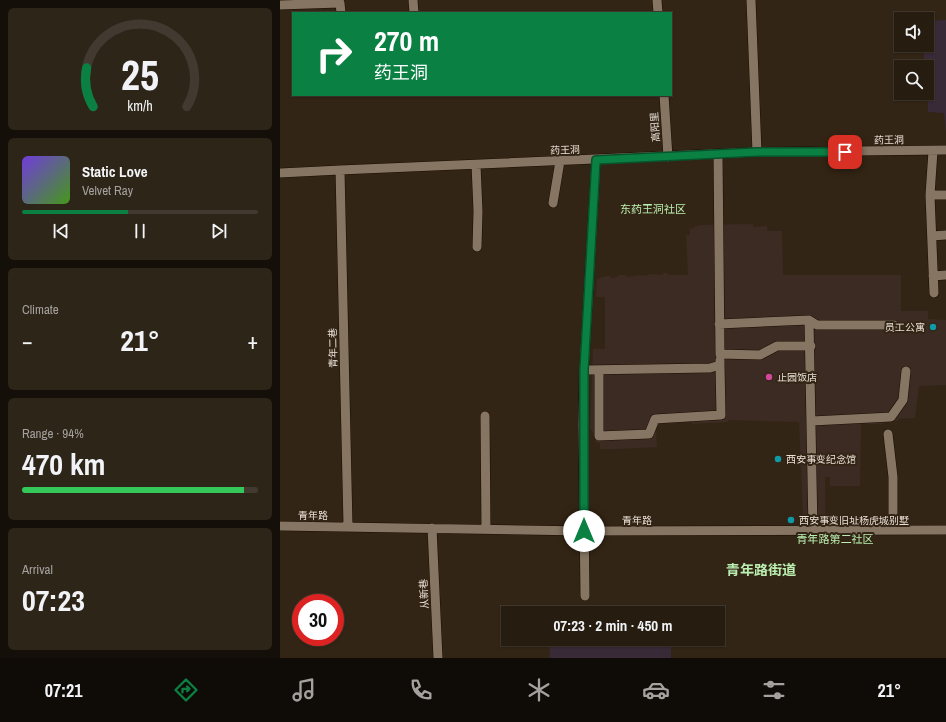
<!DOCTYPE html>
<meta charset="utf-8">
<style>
body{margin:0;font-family:"Archivo Narrow","Noto Sans SC",sans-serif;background:#2e2519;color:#f1f3f6;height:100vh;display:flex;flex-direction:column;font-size:15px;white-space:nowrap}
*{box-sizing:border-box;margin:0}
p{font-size:13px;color:#a4a19f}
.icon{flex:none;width:22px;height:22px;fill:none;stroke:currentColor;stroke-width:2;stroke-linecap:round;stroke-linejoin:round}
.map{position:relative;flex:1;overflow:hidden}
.sheet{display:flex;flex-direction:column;gap:8px;padding:8px;background:#150f09;width:280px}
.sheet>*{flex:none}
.banner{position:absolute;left:12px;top:12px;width:380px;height:84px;border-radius:0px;box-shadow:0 1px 3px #0004,0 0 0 1px #423a30;background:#0b8043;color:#fff;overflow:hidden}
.buttons{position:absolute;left:614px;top:12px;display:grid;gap:8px}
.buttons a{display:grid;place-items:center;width:40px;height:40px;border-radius:0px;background:#261c10;box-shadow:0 1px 3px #0004,0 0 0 1px #423a30;font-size:20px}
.speed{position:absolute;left:12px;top:594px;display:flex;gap:8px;font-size:20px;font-weight:700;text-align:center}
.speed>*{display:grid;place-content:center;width:52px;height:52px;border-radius:50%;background:#261c10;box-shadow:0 1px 3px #0004,0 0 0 1px #423a30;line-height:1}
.speed .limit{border:6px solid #d22;background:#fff;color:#111}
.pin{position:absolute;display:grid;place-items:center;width:34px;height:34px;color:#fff;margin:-17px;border-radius:8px;box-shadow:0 2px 6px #0006}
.me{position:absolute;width:44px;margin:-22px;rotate:0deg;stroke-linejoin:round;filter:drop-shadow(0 0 3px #0008)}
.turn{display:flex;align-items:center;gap:14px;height:84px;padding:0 16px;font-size:18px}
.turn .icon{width:52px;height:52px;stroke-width:2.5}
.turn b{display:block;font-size:28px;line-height:34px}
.big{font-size:30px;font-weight:800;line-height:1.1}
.sheet .widget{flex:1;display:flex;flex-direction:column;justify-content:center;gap:6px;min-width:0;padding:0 14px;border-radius:6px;background:#2e2519}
.sheet .dial{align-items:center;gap:0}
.dial svg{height:104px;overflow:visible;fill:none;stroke:#423a30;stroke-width:7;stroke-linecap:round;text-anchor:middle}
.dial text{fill:#f1f3f6;stroke:none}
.song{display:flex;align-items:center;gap:12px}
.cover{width:48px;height:48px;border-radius:6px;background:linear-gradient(135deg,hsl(260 70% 55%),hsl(100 70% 35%))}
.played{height:4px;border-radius:2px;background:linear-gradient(90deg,#0b8043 45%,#423a30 45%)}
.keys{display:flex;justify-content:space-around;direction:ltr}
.heat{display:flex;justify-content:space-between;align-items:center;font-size:22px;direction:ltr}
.charge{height:6px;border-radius:3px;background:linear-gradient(90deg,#34c759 94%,#423a30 0)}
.trip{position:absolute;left:221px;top:606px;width:224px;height:40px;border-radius:0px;background:#261c10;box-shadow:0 1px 3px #0004,0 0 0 1px #423a30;font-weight:800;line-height:40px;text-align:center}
.tab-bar{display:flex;height:64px;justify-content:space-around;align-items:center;background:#0f0b06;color:#a4a19f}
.tab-bar .icon{width:28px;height:28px}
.tab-bar .active{color:#0b8043}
.tab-bar b{font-size:18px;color:#f1f3f6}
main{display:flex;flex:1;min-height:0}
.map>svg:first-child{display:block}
</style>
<main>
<section class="sheet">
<div class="widget dial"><svg viewBox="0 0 100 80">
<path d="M14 69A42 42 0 1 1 86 69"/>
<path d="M14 69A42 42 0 0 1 9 39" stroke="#0b8043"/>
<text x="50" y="56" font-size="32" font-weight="700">25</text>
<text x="50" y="72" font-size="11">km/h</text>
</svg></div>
<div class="widget">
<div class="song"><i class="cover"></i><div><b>Static Love</b><p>Velvet Ray</p></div></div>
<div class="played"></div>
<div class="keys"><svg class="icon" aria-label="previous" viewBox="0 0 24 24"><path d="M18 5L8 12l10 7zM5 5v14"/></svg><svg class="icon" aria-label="pause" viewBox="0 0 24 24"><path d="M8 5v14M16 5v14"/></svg><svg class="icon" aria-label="next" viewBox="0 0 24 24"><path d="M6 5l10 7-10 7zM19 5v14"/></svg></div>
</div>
<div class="widget"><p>Climate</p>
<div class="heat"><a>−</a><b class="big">21°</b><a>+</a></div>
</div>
<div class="widget"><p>Range · 94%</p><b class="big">470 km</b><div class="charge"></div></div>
<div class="widget"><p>Arrival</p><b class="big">07:23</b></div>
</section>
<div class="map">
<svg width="666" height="658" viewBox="0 0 666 658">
<rect width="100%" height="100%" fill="#332515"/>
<path fill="#3c2b22" d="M473 224V227L487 226V231H502L503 275H621V311H648V319L666 320V385L639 386 635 418 618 419V421L604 422V424H581L580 486H550V477H545V519L523 517 519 422 448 420V422L412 424V422L380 424 377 425 376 429 377 447 339 449H320V443L315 442V437L311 429H310L313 349H325V297H316L317 279 326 276H330L331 278 338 277V275H346V277L361 275V276L368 275V274L383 275V273H387L388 275H408L406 235H410V229L420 225Z"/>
<path fill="#382a37" d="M666 20V133L664 113 648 112 647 67H645L643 45H647V21Z
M390 605V613H315Z
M269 639H391V658H270Z"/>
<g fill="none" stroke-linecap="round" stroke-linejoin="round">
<defs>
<path id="minor" d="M133 0 134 13
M377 0 378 13
M471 0 477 152
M0 5 60 3 61 13
M384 95 388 157
M653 151 650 195 654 293
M438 154 440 354 480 355 497 346H531
M196 165 198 211 197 247
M60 170 68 526
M0 173 60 170 477 152 666 150
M650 195H666
M273 203 280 161
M652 236 666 235
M653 276 666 275
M529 320 533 530
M439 324 529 320 537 325H614
M304 370 430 368 440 365V360
M319 370V436L369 434 375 419 441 415 440 365
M205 416 206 529
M532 421 611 417 623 400 626 371
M608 434 613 477V530
M0 526 304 531 666 530
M152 528 158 658
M305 596 303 424 304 370 316 160"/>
</defs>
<use href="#minor" stroke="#1a0d01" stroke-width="10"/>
<use href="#minor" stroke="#857562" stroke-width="9"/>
</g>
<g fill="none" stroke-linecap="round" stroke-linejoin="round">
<defs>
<path id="route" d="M304 531V370L316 160 477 152H565"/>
</defs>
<use href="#route" stroke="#07532c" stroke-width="10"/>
<use href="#route" stroke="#0b8043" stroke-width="7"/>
</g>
<g fill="#0f9aa8" stroke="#332515" stroke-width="1.5">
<circle cx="653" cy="327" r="4"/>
<circle cx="498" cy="459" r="4"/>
<circle cx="511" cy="520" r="4"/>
</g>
<circle fill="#d1479c" stroke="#332515" stroke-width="1.5" cx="489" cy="377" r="4"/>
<g text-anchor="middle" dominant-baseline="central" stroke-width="4" stroke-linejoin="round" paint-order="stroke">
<g font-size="10" fill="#eae0d6" stroke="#332515">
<text transform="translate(375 127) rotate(-94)">高阳里</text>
<text transform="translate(609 140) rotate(-1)">药王洞</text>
<text transform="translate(285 150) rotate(-2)">药王洞</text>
<text transform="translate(53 348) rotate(-91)">青年二巷</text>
<text x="33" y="515">青年路</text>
<text x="357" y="520">青年路</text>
<text transform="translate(144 594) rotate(-93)">从新巷</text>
</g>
<g font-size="10" fill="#eae0d6" stroke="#332515" text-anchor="start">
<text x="645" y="327" text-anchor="end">员工公寓</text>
<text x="497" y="377">止园饭店</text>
<text x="506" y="459">西安事变纪念馆</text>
<text x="519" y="520">西安事变旧址杨虎城别墅</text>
</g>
<g font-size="11" fill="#baefb0" stroke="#332515">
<text x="373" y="209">东药王洞社区</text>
<text x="555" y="539">青年路第二社区</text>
</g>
<g font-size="14" font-weight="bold" fill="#baefb0" stroke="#332515">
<text x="481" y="570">青年路街道</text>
</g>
</g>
</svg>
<div class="buttons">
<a><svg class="icon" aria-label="sound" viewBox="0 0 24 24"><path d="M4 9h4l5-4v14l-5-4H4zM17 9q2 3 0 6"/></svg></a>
<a><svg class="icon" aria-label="search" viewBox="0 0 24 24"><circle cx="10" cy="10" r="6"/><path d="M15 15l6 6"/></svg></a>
</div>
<div class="speed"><div class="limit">30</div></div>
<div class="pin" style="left:565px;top:152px;background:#d93025"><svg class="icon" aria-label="arrive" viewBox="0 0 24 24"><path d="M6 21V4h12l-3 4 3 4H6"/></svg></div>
<svg class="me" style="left:304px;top:531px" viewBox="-20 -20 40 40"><circle r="19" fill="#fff"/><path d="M0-13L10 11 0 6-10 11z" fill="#0b8043"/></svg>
<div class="trip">07:23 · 2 min · 450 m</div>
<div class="banner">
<div class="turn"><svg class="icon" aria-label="right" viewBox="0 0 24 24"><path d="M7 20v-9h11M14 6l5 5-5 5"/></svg><div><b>270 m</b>药王洞</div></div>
</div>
</div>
</main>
<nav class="tab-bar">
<b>07:21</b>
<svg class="icon active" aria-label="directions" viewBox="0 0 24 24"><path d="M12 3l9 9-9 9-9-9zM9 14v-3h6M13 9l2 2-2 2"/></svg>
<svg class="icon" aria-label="music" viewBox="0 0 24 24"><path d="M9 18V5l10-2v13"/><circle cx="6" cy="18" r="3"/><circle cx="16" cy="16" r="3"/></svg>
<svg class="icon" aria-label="phone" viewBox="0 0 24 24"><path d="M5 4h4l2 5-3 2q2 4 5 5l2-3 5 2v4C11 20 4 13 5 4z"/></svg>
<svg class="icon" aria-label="climate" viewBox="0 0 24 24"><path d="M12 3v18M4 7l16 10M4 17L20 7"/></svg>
<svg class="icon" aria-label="car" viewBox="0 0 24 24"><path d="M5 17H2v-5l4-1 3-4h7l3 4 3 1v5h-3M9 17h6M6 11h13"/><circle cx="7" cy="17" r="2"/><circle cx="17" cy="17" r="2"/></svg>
<svg class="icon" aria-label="filters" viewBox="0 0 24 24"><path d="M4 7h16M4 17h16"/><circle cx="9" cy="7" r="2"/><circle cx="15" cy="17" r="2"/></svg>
<b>21°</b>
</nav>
